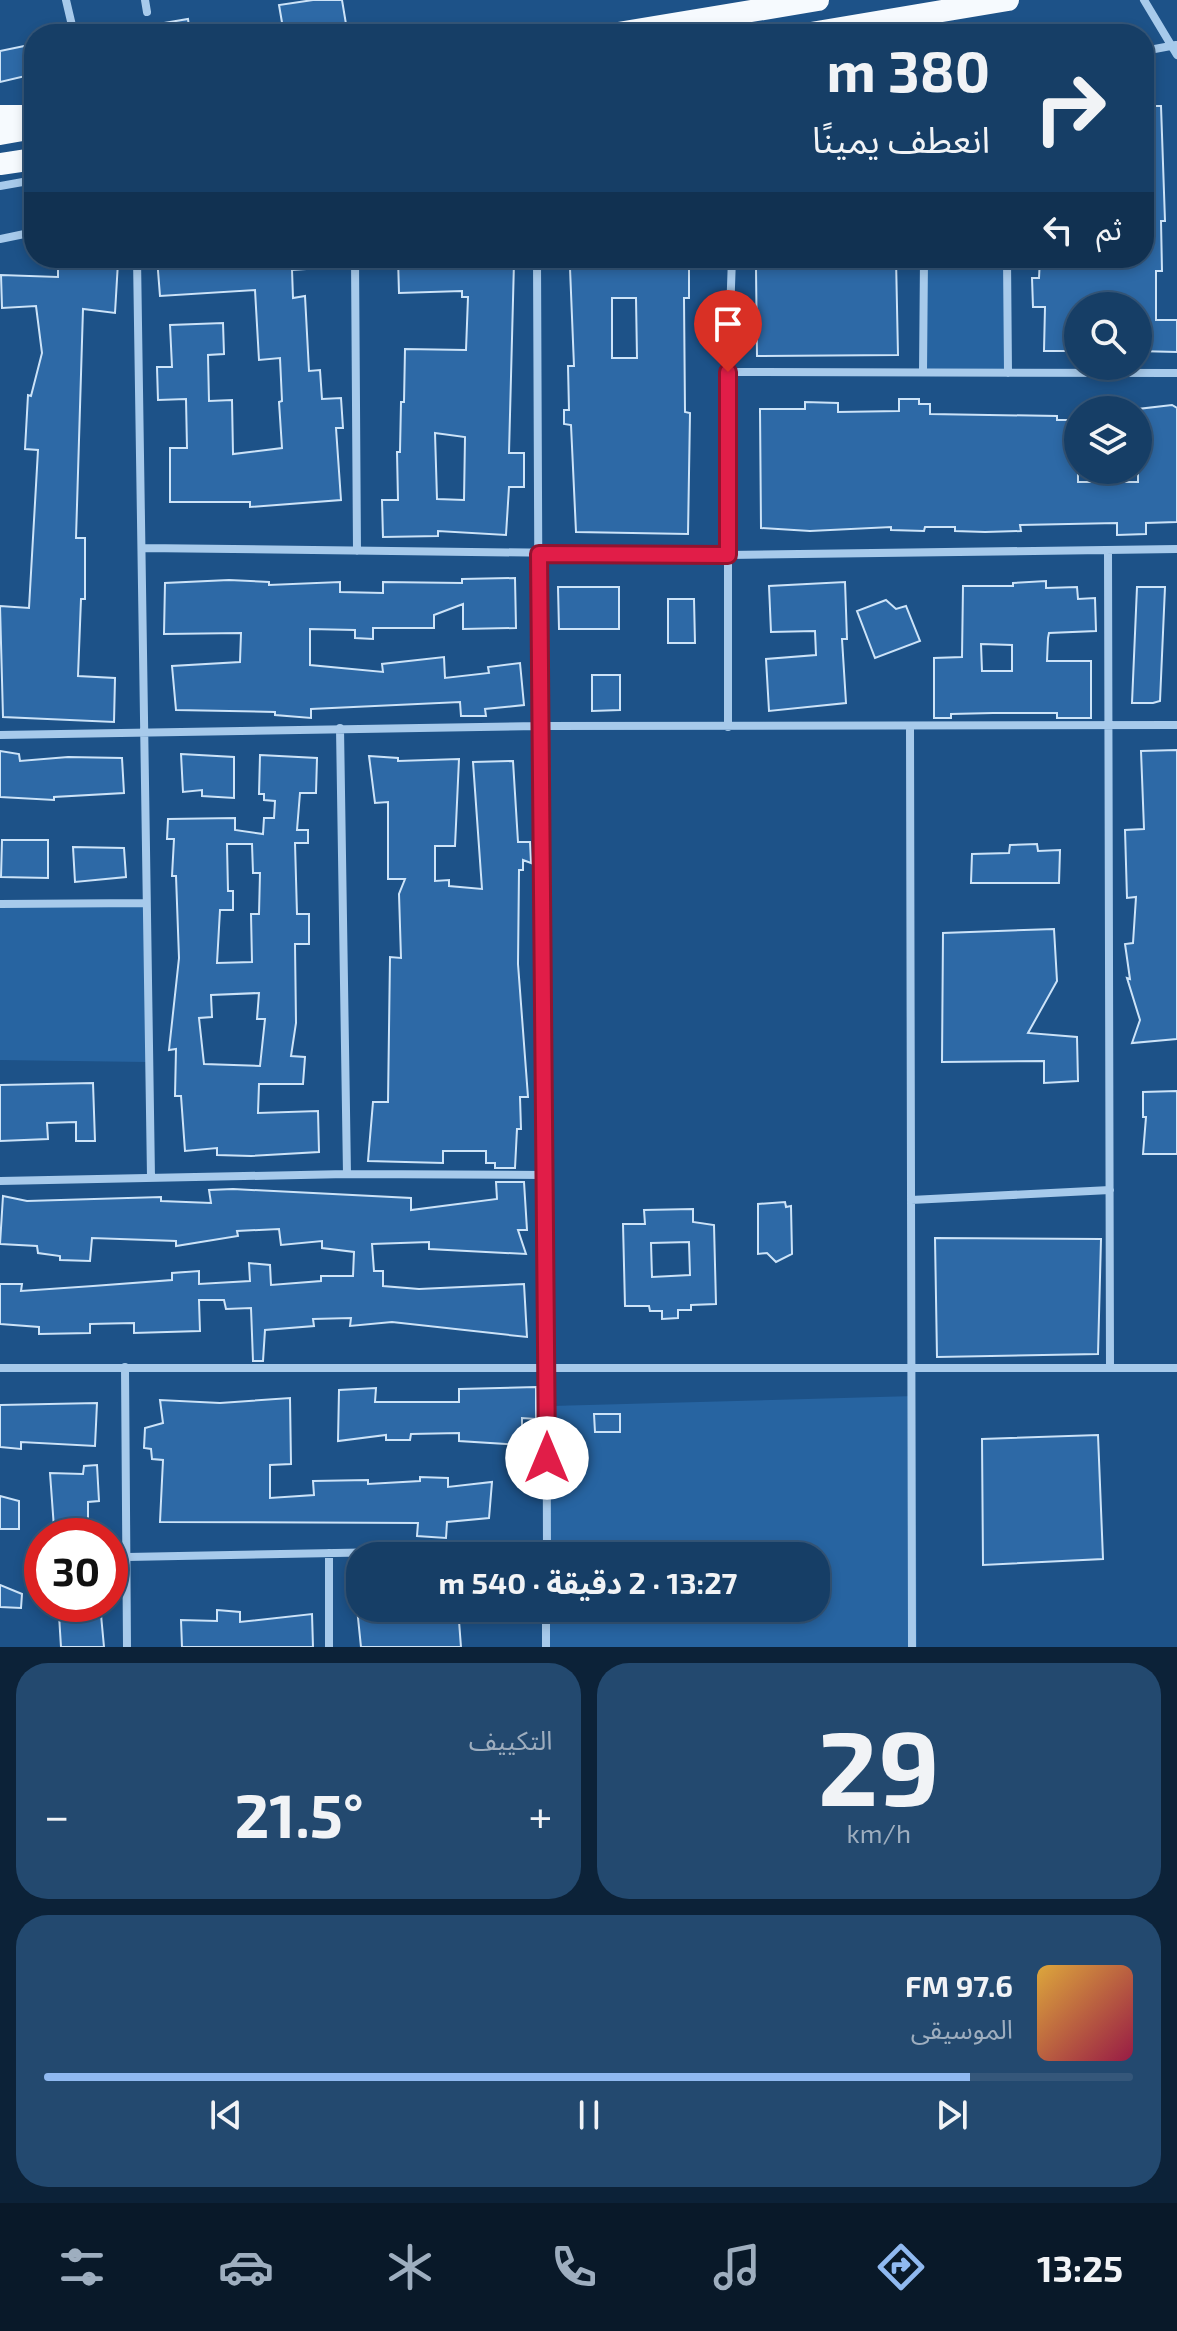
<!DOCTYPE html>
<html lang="ar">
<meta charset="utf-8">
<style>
body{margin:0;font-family:"Exo 2","Noto Sans Arabic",sans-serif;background:#23496f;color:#f1f3f6;direction:rtl;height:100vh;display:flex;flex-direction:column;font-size:30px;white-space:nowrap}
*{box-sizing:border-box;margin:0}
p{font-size:26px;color:#9eaebf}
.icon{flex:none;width:44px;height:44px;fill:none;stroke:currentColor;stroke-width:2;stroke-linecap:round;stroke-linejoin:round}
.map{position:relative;height:1647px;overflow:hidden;direction:ltr}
.sheet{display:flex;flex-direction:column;gap:16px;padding:16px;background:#0c2238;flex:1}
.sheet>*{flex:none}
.banner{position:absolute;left:24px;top:24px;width:1130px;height:244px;border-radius:32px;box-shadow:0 4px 12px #0003,0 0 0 2px #35577a;direction:rtl;background:#163e66;color:#f1f3f6;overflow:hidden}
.tools{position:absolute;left:1064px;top:292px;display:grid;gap:16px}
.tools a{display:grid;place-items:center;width:88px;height:88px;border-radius:50%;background:#163e66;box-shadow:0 4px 12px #0003,0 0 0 2px #35577a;font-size:40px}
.speed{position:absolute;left:24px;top:1518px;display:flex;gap:16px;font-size:40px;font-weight:700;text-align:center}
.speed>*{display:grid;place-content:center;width:104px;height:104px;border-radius:50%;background:#163e66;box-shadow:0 4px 12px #0003,0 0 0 2px #35577a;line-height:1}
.speed .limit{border:12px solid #d22;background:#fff;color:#111}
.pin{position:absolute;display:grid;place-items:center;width:68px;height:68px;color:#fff;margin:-82px -34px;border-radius:50% 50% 50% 0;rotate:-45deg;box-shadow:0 0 8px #0007}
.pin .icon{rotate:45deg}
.me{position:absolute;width:88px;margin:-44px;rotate:0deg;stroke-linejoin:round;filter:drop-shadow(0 0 6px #0008)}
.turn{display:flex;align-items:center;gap:28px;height:168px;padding:0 32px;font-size:36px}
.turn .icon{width:104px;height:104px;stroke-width:2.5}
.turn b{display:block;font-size:56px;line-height:68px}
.then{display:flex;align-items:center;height:76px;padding:0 32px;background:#0003;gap:16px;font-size:30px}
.big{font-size:60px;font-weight:700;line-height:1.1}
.sheet .tile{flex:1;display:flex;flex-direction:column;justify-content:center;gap:12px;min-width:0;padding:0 28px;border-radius:32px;background:#23496f}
.sheet .dial{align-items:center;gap:0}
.dial b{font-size:104px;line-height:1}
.song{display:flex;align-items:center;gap:24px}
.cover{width:96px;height:96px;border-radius:12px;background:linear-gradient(135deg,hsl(40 70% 55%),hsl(340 70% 35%))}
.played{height:8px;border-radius:4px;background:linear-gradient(90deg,#90b9f0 85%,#35577a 85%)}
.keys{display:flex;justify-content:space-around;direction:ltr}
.heat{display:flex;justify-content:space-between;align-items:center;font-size:44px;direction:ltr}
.sheet .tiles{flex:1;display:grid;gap:16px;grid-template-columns:1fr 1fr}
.tile:last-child{grid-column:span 2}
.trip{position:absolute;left:346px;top:1542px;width:484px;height:80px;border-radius:32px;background:#163e66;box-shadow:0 4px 12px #0003,0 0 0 2px #35577a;font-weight:700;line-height:80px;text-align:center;direction:rtl}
.tabs{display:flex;height:128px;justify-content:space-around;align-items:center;background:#091929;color:#9eaebf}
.tabs .icon{width:56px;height:56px}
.tabs .current{color:#90b9f0}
.tabs b{font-size:36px;color:#f1f3f6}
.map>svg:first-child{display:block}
</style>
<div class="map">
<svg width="1177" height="1647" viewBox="0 0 1177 1647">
<rect width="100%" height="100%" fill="#1d5288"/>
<path fill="#2764a1" d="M925 258H1007L1008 376 923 375Z
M145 903 147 1062 0 1060V905Z
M915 1396 917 1647H549L550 1608H816V1556H550L551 1406Z"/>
<path fill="#2d69a6" stroke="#cce3f8" stroke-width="2" fill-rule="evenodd" d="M313 0H342L346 24 284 34 279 5Z
M188 19 190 34H140V27Z
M34 44V74L0 82V51Z
M1144 106H1161L1165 221H1161L1162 271H1156V320H1177V352L1138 351V306H1078V351H1044L1045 307H1033L1032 278H1039L1040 258H1144Z
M157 258H320V268L292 270 293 298 305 296 309 371 320 370 322 399 341 398 343 428H336L341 500 250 507V502H170V448H187L186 399 158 400 157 367H172L170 325 223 323 224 354 208 355 209 401 232 400 233 454 282 448 279 402 282 401 280 358 259 360 255 290 160 296Z
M398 258 514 262 509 453H524V487H509L506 535 438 531V536L383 537 382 500H398L397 452H400L401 402H404L405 349 466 350 468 297H462V291L399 293ZM435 433 465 437 464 500 437 499Z
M760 258H896L898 355 757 356 756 268H760Z
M58 261 118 262 115 313 83 309 76 538H85V599H81L78 676 115 678 114 722 3 717 0 606 29 608 38 450 25 449 28 395 31 396 42 353 36 306 2 308 1 275 58 277Z
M689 265V298H684L685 412 690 413 688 534 576 532 571 425 564 424V410H569L568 366H574L570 268ZM612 298H636L637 358H612Z
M899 399H919V404H930V414L1057 416V420H1078V482H1138V409L1172 405 1177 408V522L1146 523V534L1117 535V523L1020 525 1021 531 985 532 955 531V527H925L924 531 891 530V527L810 531 761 528 760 409H805V402L838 403V412L899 411Z
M515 578 516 628 463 629V604L434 615V628H373V639L355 638V630L310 629V665L383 672 382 664 444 657 445 678 489 673 488 667 520 663 524 705 485 709 486 716H461L460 702 311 709V718L275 715V712L176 710 172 666 240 662 241 633 164 634 165 583 229 580 269 582V585L340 582V592L383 593V582L462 583V579Z
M1046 581V588L1077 587 1078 599 1095 598 1096 631 1049 633 1048 638 1047 661H1091V718H1057V713H993L951 714V718H934V658L962 657 963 586H1013V583ZM981 644 1012 645V671H982Z
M845 582 847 639H842L846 703 769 711 766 659 816 655 815 631 771 632 769 586Z
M558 587H619V629H559Z
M1137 587H1165L1160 701 1153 703H1132Z
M668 599H694L695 643H668Z
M886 600 896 609 906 606 920 641 875 658 857 611Z
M592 675H620V710L592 711Z
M1177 750V1039L1132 1043 1140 1020 1127 978 1130 979 1125 944 1133 943 1136 897 1127 898 1125 830 1144 829 1141 751Z
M0 751 19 754 20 761 68 757 122 758 124 793 54 797V800L0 797Z
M181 754 234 757V798L202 796V790L183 792Z
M260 755 317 758 316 793H300L297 830H308V843H295L297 914H309V944H295L296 1023 291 1056 305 1057 303 1084H259L258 1113 318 1111 319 1152 251 1156 217 1155V1148L185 1151 181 1096H175L176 1049 169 1050 179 958 176 876H172L174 839H167L168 819 235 818V830L263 834 264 818H274L275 801 264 800V794H259ZM227 844H252L253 873H260L259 914H251L252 962 217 963 220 910H233V891H228ZM259 993 257 1019H265L260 1066 204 1064 199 1018 212 1017 211 995Z
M369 756 398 758V761L459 759 455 846H435V881L449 880V886L482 889 473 762 513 761 518 842H530L531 863 523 860V870H519L518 964 528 1097H520L521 1129H517L515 1168H495V1163H486V1151H443V1163L368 1161 373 1102H388L390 957 401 958 399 894 405 879H388V802L375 803Z
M2 840H48V878L1 877Z
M1037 844 1038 851 1060 850 1059 883H971L972 854 1009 853 1010 845Z
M73 847 124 848 126 877 75 882Z
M1054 929 1057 981 1028 1033 1077 1037 1078 1081 1044 1083V1061L942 1062 943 933Z
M93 1083 95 1141H76V1122L47 1123 48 1139 0 1141V1085Z
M1177 1091V1154H1143L1146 1117H1143V1092Z
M496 1182H524L527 1230H518L526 1254 429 1249V1242L372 1244 374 1271H383V1286L419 1289 524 1284 527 1337 392 1322 350 1326 351 1318 313 1319 314 1326 265 1330 263 1361H253L251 1308 226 1309 224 1300H199L200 1331 134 1333V1323L90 1324V1333L39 1334V1327L0 1324V1284H22L21 1291 93 1286 172 1280V1273L199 1271V1284L250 1281 249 1263 270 1265 271 1285 321 1281V1276H353L354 1252 322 1248V1241L281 1245 279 1229 237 1231 238 1236 176 1246V1241L92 1238 90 1261 60 1260V1256L38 1253 37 1246 0 1244 3 1196 27 1201 161 1197V1201L211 1203 209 1190 233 1189 411 1198V1210L497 1199Z
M785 1202 786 1207 791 1206 792 1254 776 1262 767 1253 758 1254V1204Z
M693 1209V1222L714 1225 716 1304 691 1305V1310H678V1318L662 1319V1311H650L649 1306H625L623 1224H645L644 1210ZM689 1242 690 1275 652 1277 651 1243Z
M935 1238 1101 1239 1098 1354 937 1357Z
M536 1387V1419L522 1418V1445L459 1441V1433L411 1434 410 1440H386V1435L338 1441 339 1390 376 1388 375 1402H459V1389Z
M290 1398 291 1464 270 1465V1498L314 1495 313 1481 368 1480V1484L420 1481V1477L448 1478V1487L492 1482 489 1518 447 1522 446 1538 417 1536 418 1523 160 1522 163 1460 152 1459 151 1449 144 1448 145 1428 163 1423 160 1400 220 1403Z
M97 1403 95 1446 21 1442V1449L0 1447V1405Z
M594 1414H620V1432H595Z
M1098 1435 1103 1559 983 1565 982 1439Z
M97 1465 99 1501 88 1502V1528H54L50 1473 83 1474 84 1466Z
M0 1496 19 1501V1529H0Z
M0 1585 22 1594 21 1608 0 1607Z
M100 1604 104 1647H61L59 1615Z
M357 1608H419L420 1619 447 1618 446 1608H458L461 1647H361Z
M217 1610 240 1612V1622L312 1614 313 1647H182L181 1620 217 1621Z"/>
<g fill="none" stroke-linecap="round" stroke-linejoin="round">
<path stroke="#a7caeb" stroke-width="8" d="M66 0 74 34
M145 0 147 12
M1144 0 1177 55
M1144 51 1176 45
M0 186 34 180
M0 239 34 232
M137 258 151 1177
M355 258 357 551
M1007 258 1008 373
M728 372 1177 373
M923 372 924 258
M142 548 728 555 1177 549
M1108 552 1110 1368
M728 727V372L732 258
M340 728 347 1174
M910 728 912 1647
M0 735 539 726 1177 725
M0 904 146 903
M546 1175 547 1556
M0 1181 347 1174 546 1175 539 726 537 258
M911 1200 1110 1190
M125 1367 127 1647
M0 1368H1177
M329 1553V1647
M127 1557 547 1549
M546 1647V1608"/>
<path stroke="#f6fafe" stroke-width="22" d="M612 34 818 0
M805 34 1008 0
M0 116H34
M0 134 34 128
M0 164 34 159"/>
</g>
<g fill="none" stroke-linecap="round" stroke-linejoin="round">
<defs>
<path id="route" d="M547 1458 539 554 728 555V372"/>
</defs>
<use href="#route" stroke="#92132f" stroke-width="20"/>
<use href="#route" stroke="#e11d48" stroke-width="14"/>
</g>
</svg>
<div class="tools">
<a><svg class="icon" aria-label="search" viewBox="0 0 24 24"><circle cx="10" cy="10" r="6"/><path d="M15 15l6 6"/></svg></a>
<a><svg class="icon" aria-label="layers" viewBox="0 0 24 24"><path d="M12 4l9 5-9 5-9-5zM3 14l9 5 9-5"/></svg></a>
</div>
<div class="speed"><div class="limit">30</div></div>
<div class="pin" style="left:728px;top:372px;background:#d93025"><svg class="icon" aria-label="arrive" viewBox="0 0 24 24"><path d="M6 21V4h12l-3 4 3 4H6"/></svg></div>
<svg class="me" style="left:547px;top:1458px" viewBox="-20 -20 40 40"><circle r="19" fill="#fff"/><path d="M0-13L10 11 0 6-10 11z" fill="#e11d48"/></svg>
<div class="trip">13:27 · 2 دقيقة · 540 m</div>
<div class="banner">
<div class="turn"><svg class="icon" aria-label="right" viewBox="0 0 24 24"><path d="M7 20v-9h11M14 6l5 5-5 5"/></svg><div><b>380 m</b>انعطف يمينًا</div></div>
<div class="then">ثم<svg class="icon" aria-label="left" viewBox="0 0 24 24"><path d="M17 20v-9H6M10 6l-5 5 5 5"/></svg></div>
</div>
</div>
<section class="sheet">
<div class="tiles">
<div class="tile dial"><b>29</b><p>km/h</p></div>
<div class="tile"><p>التكييف</p>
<div class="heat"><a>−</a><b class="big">21.5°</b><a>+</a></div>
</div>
<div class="tile">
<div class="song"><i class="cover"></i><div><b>97.6 FM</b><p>الموسيقى</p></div></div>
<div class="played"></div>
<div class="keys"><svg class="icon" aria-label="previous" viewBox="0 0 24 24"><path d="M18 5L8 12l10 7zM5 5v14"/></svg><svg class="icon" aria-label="pause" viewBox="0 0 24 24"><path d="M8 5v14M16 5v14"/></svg><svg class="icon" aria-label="next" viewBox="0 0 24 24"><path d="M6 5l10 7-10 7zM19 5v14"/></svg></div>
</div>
</div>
</section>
<nav class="tabs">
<b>13:25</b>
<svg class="icon current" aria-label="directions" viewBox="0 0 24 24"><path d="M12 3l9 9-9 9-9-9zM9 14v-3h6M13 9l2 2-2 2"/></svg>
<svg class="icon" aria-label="music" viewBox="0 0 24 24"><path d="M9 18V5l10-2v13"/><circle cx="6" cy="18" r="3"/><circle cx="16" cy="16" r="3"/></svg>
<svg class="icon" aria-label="phone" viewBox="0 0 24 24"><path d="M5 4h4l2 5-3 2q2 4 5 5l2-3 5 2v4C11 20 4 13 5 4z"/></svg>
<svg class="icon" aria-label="climate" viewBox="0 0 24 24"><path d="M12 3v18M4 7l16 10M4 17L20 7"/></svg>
<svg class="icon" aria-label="car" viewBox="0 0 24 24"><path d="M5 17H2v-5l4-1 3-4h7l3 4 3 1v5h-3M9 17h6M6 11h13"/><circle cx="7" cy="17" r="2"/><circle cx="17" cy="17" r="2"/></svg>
<svg class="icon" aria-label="filters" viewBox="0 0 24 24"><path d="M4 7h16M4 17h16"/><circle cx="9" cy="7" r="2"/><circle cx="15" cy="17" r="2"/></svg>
</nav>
